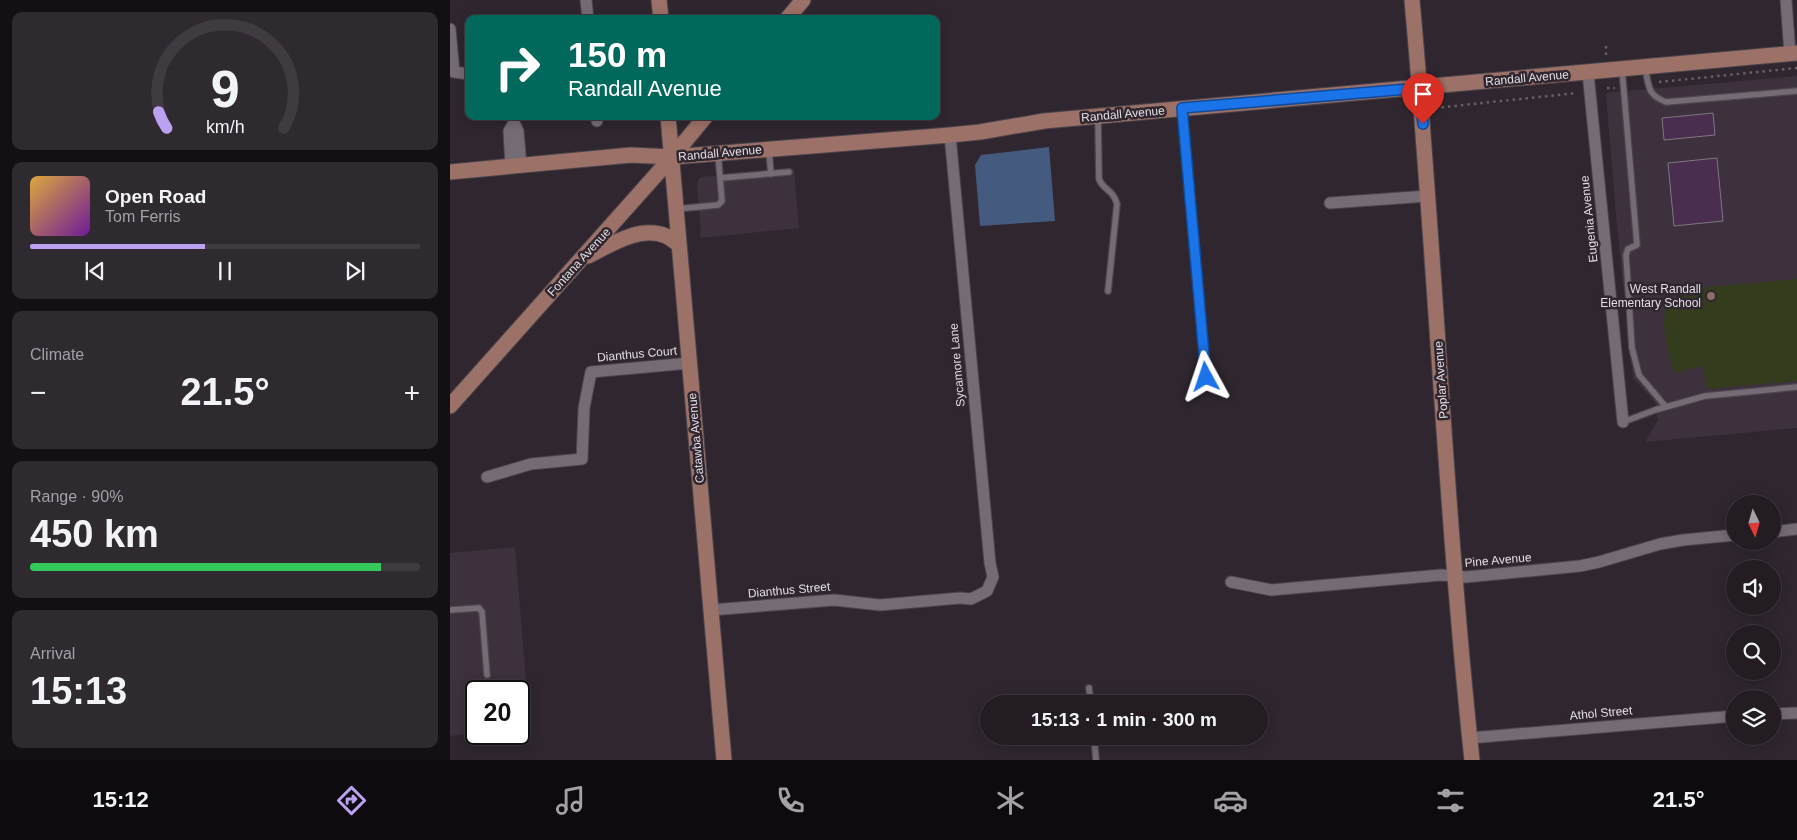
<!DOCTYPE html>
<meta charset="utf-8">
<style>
body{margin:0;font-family:Helvetica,sans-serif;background:#2f2930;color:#f1f3f6;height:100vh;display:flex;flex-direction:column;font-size:19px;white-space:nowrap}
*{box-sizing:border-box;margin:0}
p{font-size:16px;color:#a3a1a6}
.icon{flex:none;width:28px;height:28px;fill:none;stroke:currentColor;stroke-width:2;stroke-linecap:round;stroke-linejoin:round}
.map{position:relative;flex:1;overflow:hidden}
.panel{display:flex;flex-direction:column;gap:12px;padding:12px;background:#130f13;width:450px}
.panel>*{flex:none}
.banner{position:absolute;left:15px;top:15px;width:475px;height:105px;border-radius:10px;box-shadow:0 2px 12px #0003,0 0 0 1px #403a41;background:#00695c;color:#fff;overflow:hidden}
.needle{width:32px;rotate:175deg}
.tools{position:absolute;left:1276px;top:495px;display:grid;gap:10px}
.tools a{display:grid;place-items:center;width:55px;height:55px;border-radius:50%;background:#231c23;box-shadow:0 2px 12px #0003,0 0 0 1px #403a41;font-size:25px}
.speed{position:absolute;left:15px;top:680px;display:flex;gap:10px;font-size:25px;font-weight:700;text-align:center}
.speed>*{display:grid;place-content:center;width:65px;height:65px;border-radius:50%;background:#231c23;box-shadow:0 2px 12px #0003,0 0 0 1px #403a41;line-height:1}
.speed .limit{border:2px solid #111;border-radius:8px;background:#fff;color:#111}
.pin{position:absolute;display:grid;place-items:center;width:42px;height:42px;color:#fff;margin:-51px -21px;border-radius:50% 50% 50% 0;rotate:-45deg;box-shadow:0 0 5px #0007}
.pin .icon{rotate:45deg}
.me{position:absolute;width:55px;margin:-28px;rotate:355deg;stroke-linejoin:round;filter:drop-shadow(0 0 4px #0008)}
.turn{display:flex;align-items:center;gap:18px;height:105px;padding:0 20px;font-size:22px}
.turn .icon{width:65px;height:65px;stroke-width:2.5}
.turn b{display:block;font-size:35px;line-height:42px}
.big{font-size:38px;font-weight:800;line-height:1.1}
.panel .card{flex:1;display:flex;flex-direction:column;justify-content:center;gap:8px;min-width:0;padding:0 18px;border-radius:10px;background:#2f2930}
.panel .dial{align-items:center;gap:0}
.dial svg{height:130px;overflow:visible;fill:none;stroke:#403a41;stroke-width:7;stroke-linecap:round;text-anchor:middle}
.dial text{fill:#f1f3f6;stroke:none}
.song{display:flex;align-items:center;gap:15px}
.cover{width:60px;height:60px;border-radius:8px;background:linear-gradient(135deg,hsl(40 70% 55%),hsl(280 70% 35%))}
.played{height:5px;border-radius:2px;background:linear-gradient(90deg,#bca0f2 45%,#403a41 45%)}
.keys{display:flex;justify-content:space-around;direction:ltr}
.heat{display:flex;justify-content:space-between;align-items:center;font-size:28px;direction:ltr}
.charge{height:8px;border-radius:4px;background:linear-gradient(90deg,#34c759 90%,#403a41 0)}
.trip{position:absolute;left:530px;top:695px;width:288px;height:50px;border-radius:25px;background:#231c23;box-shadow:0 2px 12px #0003,0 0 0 1px #403a41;font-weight:800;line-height:50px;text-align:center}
.tabs{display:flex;height:80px;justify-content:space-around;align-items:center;background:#0e0b0e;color:#a3a1a6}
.tabs .icon{width:35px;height:35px}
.tabs .current{color:#bca0f2}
.tabs b{font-size:22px;color:#f1f3f6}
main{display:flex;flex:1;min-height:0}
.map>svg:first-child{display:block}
</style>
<main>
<section class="panel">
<div class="card dial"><svg viewBox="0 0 100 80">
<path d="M14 69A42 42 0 1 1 86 69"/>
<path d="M14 69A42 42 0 0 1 9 59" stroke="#bca0f2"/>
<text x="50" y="56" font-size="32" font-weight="700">9</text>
<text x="50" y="72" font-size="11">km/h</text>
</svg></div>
<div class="card">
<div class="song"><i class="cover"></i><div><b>Open Road</b><p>Tom Ferris</p></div></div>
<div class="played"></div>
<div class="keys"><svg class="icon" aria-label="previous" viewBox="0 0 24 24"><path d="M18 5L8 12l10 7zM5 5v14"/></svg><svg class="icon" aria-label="pause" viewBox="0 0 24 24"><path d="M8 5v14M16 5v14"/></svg><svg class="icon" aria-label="next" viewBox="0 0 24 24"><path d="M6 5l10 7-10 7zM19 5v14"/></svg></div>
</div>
<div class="card"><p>Climate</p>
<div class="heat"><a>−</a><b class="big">21.5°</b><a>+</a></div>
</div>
<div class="card"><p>Range · 90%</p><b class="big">450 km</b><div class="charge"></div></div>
<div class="card"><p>Arrival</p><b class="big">15:13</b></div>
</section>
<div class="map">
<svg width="1347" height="760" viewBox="0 0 1347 760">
<rect width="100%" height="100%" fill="#2f262f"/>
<path fill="#3e313e" d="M1347 76V428L1195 442 1208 420 1205 402 1183 378 1166 215 1156 93Z
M344 169 349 228 251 238 247 182 250 177Z
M65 547 80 728 69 729V691H26V733L0 736V553Z"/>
<path fill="#343c1e" d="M1347 279V381L1257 389 1253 366 1224 373C1219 355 1209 322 1217 305L1246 288Z"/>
<path fill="#455a7f" d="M599 147 605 221 530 226 525 165 531 155Z"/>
<path fill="#492e50" stroke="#7f7681" d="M1263 113 1265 135 1214 140 1212 118Z
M1267 158 1273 221 1224 226 1218 163Z"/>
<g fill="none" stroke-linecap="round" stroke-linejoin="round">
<defs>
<path id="lane" d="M1195 67C1199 86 1197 95 1216 102L1347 91
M1172 69 1187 245 1178 249 1176 255 1182 348 1189 375 1216 407
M732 110 756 377
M648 116 649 179C653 190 663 189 667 204L658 291
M319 151 321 174
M270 178 339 172
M226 209 268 205 272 201 268 153
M1173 422 1205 410 1255 396 1347 387
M0 610 29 608 32 612 37 675
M639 688 641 704
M644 736 646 760"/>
<path id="street" d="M136 0 138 19
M1336 0 1340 54
M0 29 4 72 19 74
M1138 73 1173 422
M64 116V123L68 131 71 165
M146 116 147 121
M61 167 59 131 64 123
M880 203 978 196
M37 477 81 464 132 459 134 408 141 372 240 363
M1322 532 1347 529
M781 582 821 590 991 575 1016 577 1130 566 1149 562 1210 544 1233 540 1285 535
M261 610 384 600 430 605 510 598 521 599 537 591 543 577 540 563 500 135
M1322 714 1347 713
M1020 738 1285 716"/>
<path id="secondary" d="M209 0 211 19
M962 0C985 253 995 507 1022 760
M337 19 353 0
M218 116 274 760
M0 172 181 155 222 157 500 135 530 132 594 121 1347 53
M138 256C160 245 190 225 216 236 221 238 225 242 229 245
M0 406 222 157 256 116"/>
</defs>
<use href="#lane" stroke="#4c454c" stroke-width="8"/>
<use href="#street" stroke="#4c454c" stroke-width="13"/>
<use href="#secondary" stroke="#4c454c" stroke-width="17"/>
<path stroke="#665f66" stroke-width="2.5" stroke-dasharray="2.5 4" stroke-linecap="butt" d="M1156 46V57H1158
M1209 82 1347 68
M1157 88H1165
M985 108 1127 93"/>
<use href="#lane" stroke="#756b75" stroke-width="5.5"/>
<use href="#street" stroke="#756b75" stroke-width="11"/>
<use href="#secondary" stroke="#9c7167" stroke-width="15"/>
</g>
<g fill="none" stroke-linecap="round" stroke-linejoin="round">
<defs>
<path id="route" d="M756 377 732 108 970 88 973 124"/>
</defs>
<use href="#route" stroke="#114b97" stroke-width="12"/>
<use href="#route" stroke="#1a73e8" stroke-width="9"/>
</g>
<circle fill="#8d6e63" stroke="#2f262f" stroke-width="2" cx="1261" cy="296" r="5"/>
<g text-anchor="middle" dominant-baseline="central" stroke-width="5" stroke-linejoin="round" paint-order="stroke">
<g font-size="12" fill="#e2dde2" stroke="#2f262f">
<text transform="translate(1077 78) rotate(-5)">Randall Avenue</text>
<text transform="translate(673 114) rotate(-5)">Randall Avenue</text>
<text transform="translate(270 153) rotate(-5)">Randall Avenue</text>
<text transform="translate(1139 219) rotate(-96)">Eugenia Avenue</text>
<text transform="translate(129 262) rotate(-48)">Fontana Avenue</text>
<text transform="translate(187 354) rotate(-5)">Dianthus Court</text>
<text transform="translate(507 365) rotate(-95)">Sycamore Lane</text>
<text transform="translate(991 380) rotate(-94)">Poplar Avenue</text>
<text transform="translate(246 438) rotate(-95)">Catawba Avenue</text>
<text transform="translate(1048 560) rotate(-5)">Pine Avenue</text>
<text transform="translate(339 590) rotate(-5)">Dianthus Street</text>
<text transform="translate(1151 713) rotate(-5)">Athol Street</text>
</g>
<g font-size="12" fill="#e2dde2" stroke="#2f262f" text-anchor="end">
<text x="1251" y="289">West Randall<tspan x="1251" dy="14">Elementary School</tspan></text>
</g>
</g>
</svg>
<div class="tools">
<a><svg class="needle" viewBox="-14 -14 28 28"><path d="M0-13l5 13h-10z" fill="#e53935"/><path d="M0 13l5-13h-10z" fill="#a3a1a6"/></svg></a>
<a><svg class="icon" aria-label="sound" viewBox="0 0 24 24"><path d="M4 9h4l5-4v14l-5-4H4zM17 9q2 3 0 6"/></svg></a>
<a><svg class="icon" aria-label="search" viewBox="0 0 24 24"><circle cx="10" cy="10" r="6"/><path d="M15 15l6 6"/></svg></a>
<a><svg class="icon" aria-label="layers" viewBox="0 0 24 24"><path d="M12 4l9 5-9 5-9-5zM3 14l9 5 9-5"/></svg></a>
</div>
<div class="speed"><div class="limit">20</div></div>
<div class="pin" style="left:973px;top:124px;background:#d93025"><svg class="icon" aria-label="arrive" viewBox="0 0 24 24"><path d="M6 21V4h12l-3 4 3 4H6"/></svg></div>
<svg class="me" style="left:756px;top:377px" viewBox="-20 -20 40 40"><path d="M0-17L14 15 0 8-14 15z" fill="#1a73e8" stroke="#fff" stroke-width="4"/></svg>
<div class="trip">15:13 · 1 min · 300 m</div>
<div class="banner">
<div class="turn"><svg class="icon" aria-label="right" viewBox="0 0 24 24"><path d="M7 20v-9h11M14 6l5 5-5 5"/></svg><div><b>150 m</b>Randall Avenue</div></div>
</div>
</div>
</main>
<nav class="tabs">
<b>15:12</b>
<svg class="icon current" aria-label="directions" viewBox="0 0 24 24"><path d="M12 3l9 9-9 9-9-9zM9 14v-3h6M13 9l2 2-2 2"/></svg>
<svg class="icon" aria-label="music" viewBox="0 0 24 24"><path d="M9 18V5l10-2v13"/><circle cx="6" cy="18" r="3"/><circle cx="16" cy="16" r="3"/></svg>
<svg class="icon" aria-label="phone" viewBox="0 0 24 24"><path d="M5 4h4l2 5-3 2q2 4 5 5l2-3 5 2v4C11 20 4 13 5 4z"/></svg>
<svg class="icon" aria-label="climate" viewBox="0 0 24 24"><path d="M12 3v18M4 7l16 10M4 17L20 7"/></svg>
<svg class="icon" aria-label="car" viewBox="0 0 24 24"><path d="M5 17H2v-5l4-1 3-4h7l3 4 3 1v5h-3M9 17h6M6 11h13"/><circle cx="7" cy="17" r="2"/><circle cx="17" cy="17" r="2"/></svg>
<svg class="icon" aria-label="filters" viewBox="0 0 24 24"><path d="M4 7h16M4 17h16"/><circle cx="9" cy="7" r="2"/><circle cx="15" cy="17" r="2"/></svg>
<b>21.5°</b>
</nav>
